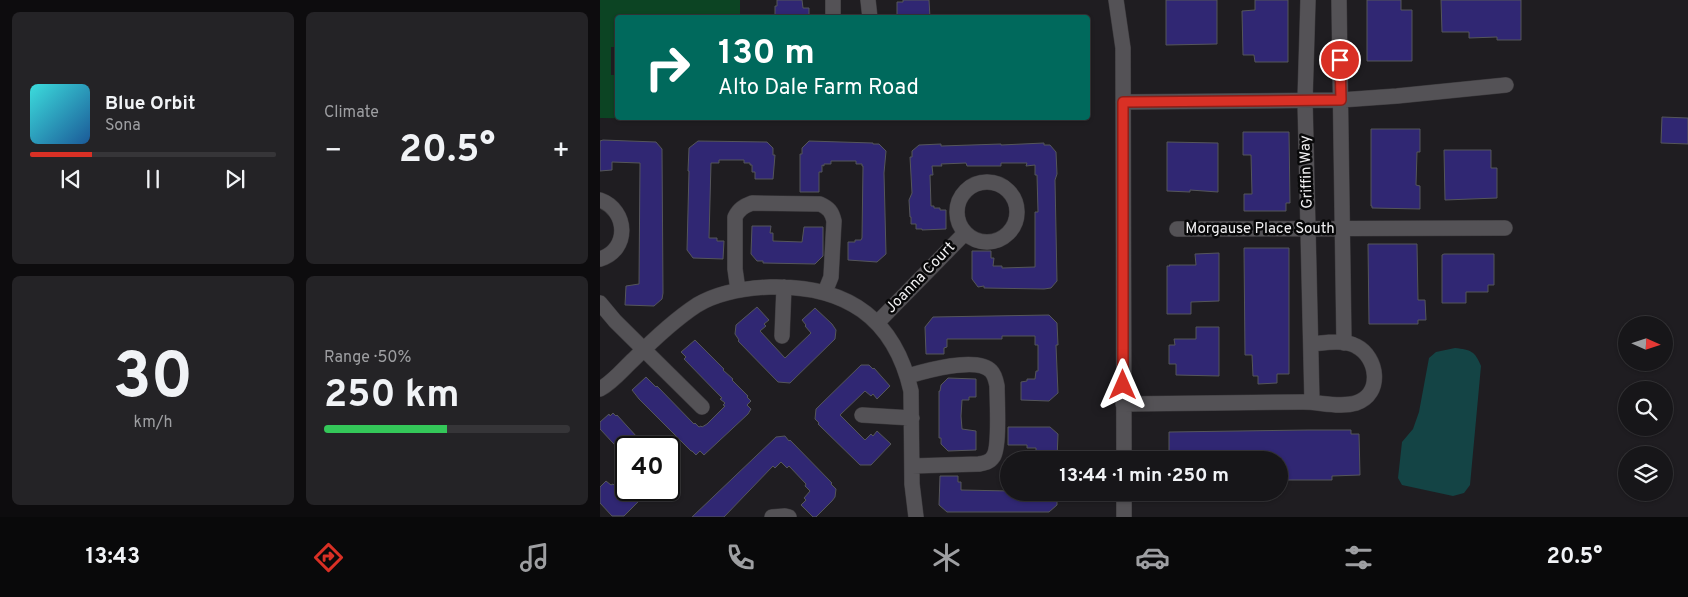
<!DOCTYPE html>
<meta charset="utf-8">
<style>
body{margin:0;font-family:Overpass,sans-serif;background:#242326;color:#f1f3f6;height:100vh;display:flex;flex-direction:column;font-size:19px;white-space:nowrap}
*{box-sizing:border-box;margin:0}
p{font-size:16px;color:#9e9fa2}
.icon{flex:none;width:28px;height:28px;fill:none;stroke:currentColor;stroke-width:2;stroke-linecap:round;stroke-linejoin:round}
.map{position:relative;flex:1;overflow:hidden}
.details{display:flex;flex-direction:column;gap:12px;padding:12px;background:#0d0c0e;width:600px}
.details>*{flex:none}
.hud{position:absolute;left:15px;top:15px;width:475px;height:105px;border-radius:5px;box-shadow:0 1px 4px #0004,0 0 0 1px #363538;background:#00695c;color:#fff;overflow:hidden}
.needle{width:32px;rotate:93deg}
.buttons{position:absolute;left:1018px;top:316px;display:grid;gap:10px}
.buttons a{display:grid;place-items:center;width:55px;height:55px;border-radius:50%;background:#171619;box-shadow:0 1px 4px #0004,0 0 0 1px #363538;font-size:25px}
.speed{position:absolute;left:15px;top:436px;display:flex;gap:10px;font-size:25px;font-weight:700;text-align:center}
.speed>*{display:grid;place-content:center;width:65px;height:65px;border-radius:50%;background:#171619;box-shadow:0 1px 4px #0004,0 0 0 1px #363538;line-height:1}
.speed .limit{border:2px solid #111;border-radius:8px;background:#fff;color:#111}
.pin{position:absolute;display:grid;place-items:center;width:42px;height:42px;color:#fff;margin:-21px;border:2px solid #fff;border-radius:50%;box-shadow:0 1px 5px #0007}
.me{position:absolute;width:55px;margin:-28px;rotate:0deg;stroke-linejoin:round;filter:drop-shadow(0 0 4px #0008)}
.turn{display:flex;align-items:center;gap:18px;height:105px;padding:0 20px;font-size:22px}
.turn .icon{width:65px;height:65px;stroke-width:2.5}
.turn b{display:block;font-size:35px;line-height:42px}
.big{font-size:38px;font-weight:700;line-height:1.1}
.details .tile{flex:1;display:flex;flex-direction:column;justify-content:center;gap:8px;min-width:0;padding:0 18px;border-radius:8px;background:#242326}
.details .dial{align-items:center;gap:0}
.dial b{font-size:65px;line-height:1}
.song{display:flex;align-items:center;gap:15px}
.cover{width:60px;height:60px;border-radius:8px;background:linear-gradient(135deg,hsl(180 70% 55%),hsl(210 70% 35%))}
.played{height:5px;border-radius:2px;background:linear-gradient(90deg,#d93025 25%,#363538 25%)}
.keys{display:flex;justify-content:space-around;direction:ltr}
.heat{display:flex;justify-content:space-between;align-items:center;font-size:28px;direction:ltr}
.charge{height:8px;border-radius:4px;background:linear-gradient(90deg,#34c759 50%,#363538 0)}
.details .tiles{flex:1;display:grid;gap:12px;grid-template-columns:repeat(2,1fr)}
.trip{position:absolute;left:400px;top:451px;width:288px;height:50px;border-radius:25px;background:#171619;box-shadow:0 1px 4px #0004,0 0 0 1px #363538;font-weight:700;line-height:50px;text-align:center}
.tab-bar{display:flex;height:80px;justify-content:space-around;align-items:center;background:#09090a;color:#9e9fa2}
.tab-bar .icon{width:35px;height:35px}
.tab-bar .active{color:#d93025}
.tab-bar b{font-size:22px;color:#f1f3f6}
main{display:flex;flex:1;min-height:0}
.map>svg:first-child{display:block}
</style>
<main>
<section class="details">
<div class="tiles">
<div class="tile">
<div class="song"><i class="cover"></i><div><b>Blue Orbit</b><p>Sona</p></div></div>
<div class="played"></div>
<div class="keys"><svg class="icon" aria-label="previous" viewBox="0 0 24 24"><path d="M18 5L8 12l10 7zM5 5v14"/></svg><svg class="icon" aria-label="pause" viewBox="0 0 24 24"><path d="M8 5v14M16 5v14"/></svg><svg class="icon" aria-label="next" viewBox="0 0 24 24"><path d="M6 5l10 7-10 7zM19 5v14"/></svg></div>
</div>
<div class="tile"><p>Climate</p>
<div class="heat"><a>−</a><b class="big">20.5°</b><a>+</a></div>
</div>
<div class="tile dial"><b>30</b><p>km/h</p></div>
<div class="tile"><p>Range · 50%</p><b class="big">250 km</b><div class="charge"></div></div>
</div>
</section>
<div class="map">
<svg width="1088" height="517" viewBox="0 0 1088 517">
<rect width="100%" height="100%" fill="#1f1d21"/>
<path fill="#0c4423" d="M0 0H140V17L18 18 17 47H11V75H17L18 118H141V120L0 118Z"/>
<path fill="#144445" d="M855 348C871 350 875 351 881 366L870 485 864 493 853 496 802 485 798 478 802 442 813 429 819 412 829 358 836 352Z"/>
<path fill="#302773" stroke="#55565a" d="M177 0H202L203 8H209V18H175V6H177Z
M303 0H329L330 18H297V2H303Z
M566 0H617V44L566 45Z
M655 0H688V62H655L654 55H643L642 11 655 10Z
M767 0H801V10H812V61H767Z
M841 0H921V40H897V37L869 38V32H842Z
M1062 117 1088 118V144L1061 143Z
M771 129H820V152H817L816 185 820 186V209L772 208V206H771Z
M643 132H689L690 203H686V211H644V194H652L651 155H643Z
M3 140 56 142 62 149 63 293 62 299 54 306 25 305 26 286 39 284 40 163 12 162V170L0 171V141Z
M98 141 167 142 173 148V155H175L173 179H155V172H152V165H150V163H144V160H119V163H111L109 238H117V241H124L123 259 93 258 87 250 89 171H88L89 148Z
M209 141 273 143V144H279L286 151 284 173 286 254 277 262 248 260V242H255V240H261L262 238 263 166H262V164H256V161H231V164H224V166L222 165V172H219V192H200V154H202V148Z
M567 142 618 143V192L590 190V192L567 191Z
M444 143V145H450L456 152 457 174 455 180 457 281 451 288 444 289 384 288V286L378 287 372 279V251H391V258H394L393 266H402V268L435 267V212H438L437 175H435V165L426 166 427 163H401V166H367L366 163 341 164 342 166H332L333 175H330L331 206H334V208H340V210H346V229L322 230V229H316V224H311V217H310L309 200 312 193 310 157H312V151L319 145 341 144V146L401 144V145Z
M844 150H891V168H897V198L845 200Z
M152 226H171L170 233H173V241L202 242 204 227H223V256L215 264 163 263V261H157L151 254Z
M768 244H817L818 300H825L826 320H818V324H769Z
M644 248H689V374H677V383L658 384V376H653L652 355H645Z
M619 253V301L591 302V314H567V266H570L569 265H596L595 254Z
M844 254H894V285H888V292H866V303H842V255Z
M157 307 169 320 164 324 166 326 160 331 185 358 211 333 205 326 206 325 202 320 215 308 232 324 236 330 235 339 190 383 178 382 138 341 139 340 135 334 136 325Z
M449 315 457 323 458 345H456L458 393 449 401 421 400V382L427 381V379H435L436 371H438V345H435V336H402V339H347V347L344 348V354H326L325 327 333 317Z
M596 327H619V376L576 375V364H569V345H575L574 339H596Z
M95 340 124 369 123 370 133 379 132 380 148 396 147 397 151 401 147 405 151 409 148 414 104 455 100 451 96 455 92 451H91L39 399 32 390 46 377 56 387 57 386 94 424 95 423 99 427 101 426 102 427 107 424 125 406 123 405 125 403 120 399 122 398 84 359 86 357 81 352Z
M261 365H269L273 369 274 368 290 386 277 399 273 394 271 396 265 391 240 415 265 440 271 434 273 436 277 431 291 444 271 465H260L218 424 219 423 215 419 216 409Z
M348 378 376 379V397H369V400H362L361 416 362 429 376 431V450L348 451 341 444V438H339V391H340L341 385Z
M13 413 16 416 17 415 47 448H26V457L0 429V422L9 414 10 416Z
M408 427H450L458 434 457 460H439V457H436V448H427V445H408Z
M708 430H751V434H759L760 475 732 476V480H680V460H569V432Z
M185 436 189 441 190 440 232 483 231 484 236 489 235 497 232 501 216 517H213L201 505 206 500 204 498 210 491 205 486 206 484 189 466 187 468 181 462 175 468 173 466 124 517H92L176 437Z
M340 476H358V482H361V490L457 492V505L449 512H347L339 505Z
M6 481 11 485 13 484 19 490H50L24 516H12L0 503V487Z"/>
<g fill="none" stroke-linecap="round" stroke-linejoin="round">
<defs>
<path id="minor" d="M233 0V18
M268 0 270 18
M516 0 523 48 524 460
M708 0 705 100 712 402
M739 0 744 343
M523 102 741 100 797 96 906 85
M357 212a30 30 0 1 1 60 0a30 30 0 1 1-60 0Z
M0 200C28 210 30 250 0 259
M577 229 905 228
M138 290 135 269V217C139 209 144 206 152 203L220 204C229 208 232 212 234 221L231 277 225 292
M0 303 15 321 102 407
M277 323 365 233
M182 336 184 287
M308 376C325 371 377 356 391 371 395 375 396 381 397 386 397 399 400 448 393 457 390 462 385 463 379 464L312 466
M0 389C13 382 23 369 34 359 53 340 74 320 97 305 119 292 145 288 170 287 245 285 294 317 311 391L312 484 316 517
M523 404C583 403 643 403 703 402 720 402 740 408 756 403 783 394 778 357 756 346 743 339 724 343 711 344
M262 415 312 418
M524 492V517
M172 517 185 516 189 517"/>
</defs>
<use href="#minor" stroke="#3c3a3d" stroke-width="16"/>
<use href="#minor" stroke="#545256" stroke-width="15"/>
</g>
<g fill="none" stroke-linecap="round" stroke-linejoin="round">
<defs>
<path id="route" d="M523 385V102L741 100 740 60"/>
</defs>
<use href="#route" stroke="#8d1f18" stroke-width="12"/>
<use href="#route" stroke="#d93025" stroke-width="9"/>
</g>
<g text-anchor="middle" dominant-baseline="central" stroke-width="5" stroke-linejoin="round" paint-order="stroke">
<g font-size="15" fill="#f1f0f2" stroke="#080809">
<text transform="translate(707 172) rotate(-92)">Griffin Way</text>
<text x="660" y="229">Morgause Place South</text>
<text transform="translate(321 278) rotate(-46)">Joanna Court</text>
</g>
</g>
</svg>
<div class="buttons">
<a><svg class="needle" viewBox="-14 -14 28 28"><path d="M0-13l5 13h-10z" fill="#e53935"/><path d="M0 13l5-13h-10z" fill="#9e9fa2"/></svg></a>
<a><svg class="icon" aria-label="search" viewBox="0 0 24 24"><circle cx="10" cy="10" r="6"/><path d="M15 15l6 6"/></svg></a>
<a><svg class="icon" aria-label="layers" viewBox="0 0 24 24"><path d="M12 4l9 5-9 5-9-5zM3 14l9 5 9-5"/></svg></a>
</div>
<div class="speed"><div class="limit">40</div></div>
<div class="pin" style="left:740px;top:60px;background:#d93025"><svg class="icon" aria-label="arrive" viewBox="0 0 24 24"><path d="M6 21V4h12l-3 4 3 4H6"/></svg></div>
<svg class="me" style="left:523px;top:385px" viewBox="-20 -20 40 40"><path d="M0-17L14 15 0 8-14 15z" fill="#d93025" stroke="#fff" stroke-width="4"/></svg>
<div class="trip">13:44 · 1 min · 250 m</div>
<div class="hud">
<div class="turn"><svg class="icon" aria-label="right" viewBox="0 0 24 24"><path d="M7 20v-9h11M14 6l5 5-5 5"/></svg><div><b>130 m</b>Alto Dale Farm Road</div></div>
</div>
</div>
</main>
<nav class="tab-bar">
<b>13:43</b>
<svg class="icon active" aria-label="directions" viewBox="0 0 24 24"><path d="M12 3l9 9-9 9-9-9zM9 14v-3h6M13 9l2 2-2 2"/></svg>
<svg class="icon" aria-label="music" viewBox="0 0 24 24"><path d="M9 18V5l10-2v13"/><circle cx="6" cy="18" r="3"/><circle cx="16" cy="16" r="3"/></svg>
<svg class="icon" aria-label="phone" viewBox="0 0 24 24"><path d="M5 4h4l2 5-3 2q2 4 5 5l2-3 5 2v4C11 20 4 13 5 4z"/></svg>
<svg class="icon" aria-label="climate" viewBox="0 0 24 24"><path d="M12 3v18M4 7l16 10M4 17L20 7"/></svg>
<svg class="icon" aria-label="car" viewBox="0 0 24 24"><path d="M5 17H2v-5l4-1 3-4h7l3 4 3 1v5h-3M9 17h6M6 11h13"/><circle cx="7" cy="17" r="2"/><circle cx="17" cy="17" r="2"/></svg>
<svg class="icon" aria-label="filters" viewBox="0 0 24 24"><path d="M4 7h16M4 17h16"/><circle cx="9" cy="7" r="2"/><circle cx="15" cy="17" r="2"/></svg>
<b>20.5°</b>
</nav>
